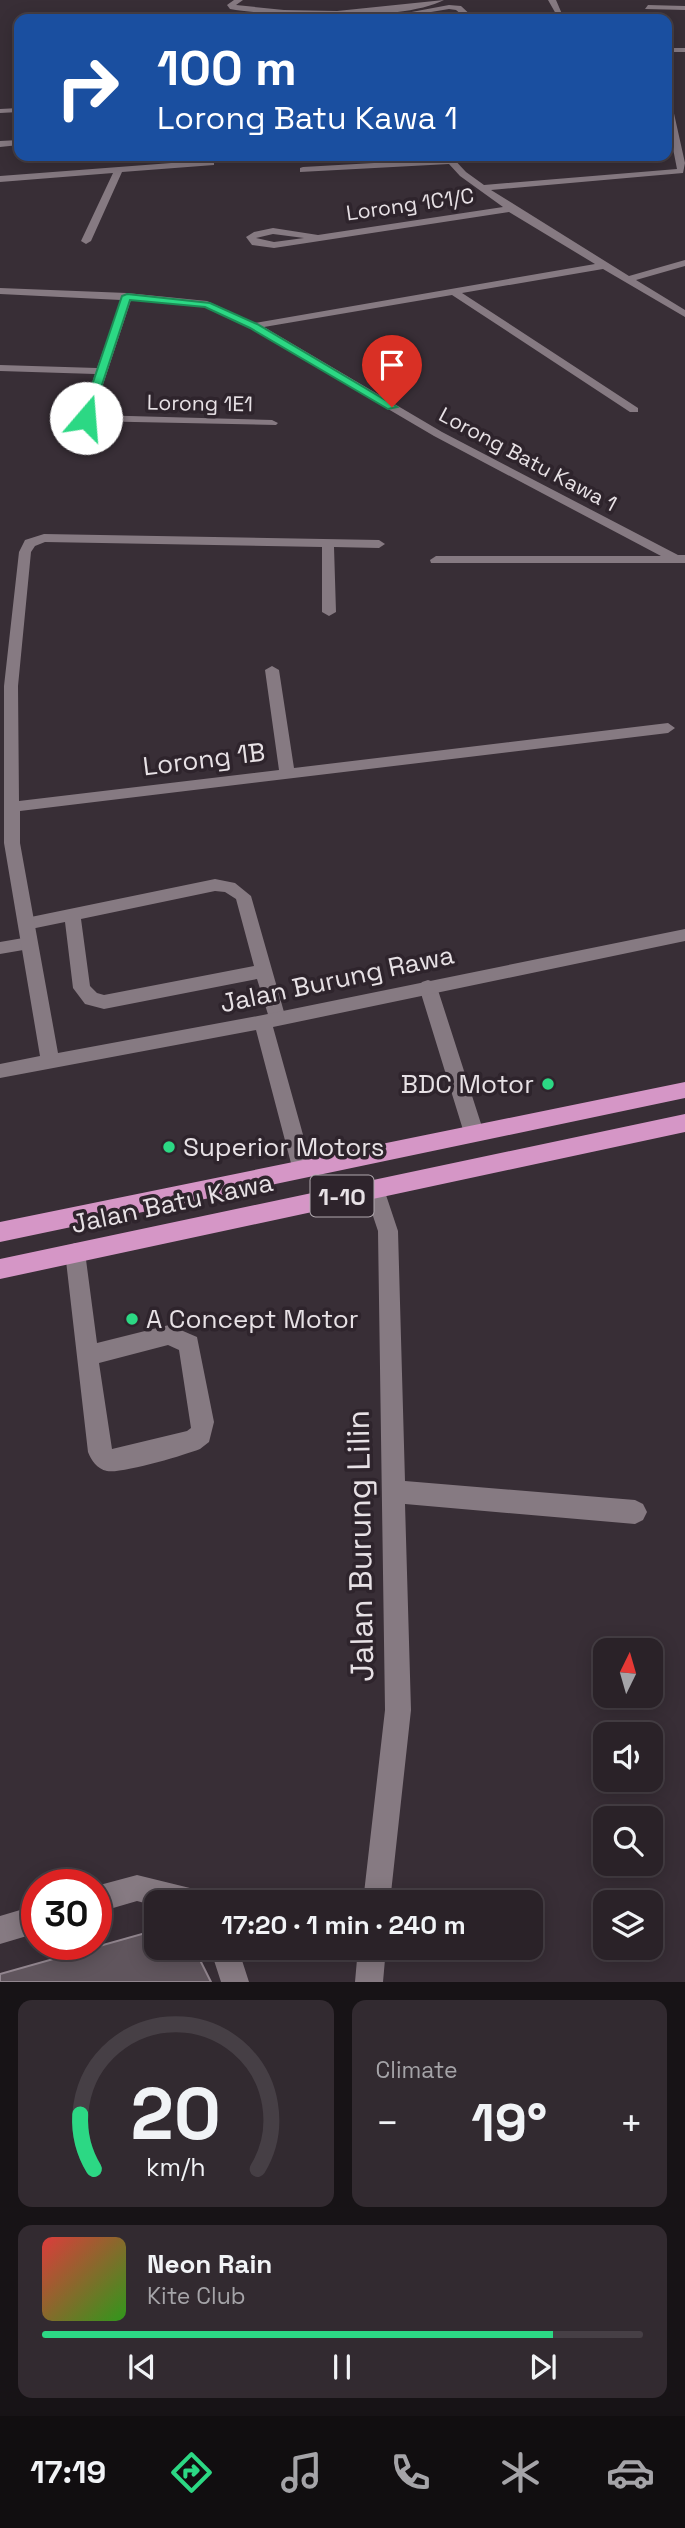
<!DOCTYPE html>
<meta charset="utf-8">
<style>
body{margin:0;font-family:"Space Grotesk",sans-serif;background:#322a30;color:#f1f3f6;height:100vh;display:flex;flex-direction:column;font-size:26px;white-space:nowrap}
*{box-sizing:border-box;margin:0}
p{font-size:23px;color:#a5a4a8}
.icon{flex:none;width:38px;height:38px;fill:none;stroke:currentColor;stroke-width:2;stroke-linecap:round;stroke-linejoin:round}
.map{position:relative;height:1982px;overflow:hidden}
.side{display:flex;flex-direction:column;gap:18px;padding:18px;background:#171316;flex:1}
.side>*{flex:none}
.top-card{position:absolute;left:14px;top:14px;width:658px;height:147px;border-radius:14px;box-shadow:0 4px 18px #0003,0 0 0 2px #463f45;background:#1a4fa0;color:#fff;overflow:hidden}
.needle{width:46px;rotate:5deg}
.tools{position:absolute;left:593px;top:1638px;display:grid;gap:14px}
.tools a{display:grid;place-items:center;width:70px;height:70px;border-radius:14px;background:#2a2228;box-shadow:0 4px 18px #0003,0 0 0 2px #463f45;font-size:35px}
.speed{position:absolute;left:21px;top:1869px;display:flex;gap:14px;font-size:35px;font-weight:700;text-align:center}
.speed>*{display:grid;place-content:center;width:91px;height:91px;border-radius:50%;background:#2a2228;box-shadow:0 4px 18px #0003,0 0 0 2px #463f45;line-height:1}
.speed .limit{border:10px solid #d22;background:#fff;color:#111}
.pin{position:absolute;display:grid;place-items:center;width:60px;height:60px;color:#fff;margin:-72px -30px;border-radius:50% 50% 50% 0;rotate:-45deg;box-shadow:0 0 7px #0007}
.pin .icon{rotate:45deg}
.me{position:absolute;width:77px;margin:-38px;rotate:18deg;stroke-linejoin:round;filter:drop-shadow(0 0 5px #0008)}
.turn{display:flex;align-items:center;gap:24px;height:147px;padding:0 28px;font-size:32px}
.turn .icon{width:91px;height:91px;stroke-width:2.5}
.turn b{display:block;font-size:49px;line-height:60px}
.big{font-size:52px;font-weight:700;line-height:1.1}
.side .widget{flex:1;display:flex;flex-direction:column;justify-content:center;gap:10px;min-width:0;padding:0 24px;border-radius:14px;background:#322a30}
.side .dial{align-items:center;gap:0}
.dial svg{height:182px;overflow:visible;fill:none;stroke:#463f45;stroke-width:7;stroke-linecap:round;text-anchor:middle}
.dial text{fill:#f1f3f6;stroke:none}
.song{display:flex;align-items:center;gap:21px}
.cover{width:84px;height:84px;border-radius:10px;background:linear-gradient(135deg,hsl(0 70% 55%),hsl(110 70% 35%))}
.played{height:7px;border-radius:4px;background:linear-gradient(90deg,#2cd884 85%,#463f45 85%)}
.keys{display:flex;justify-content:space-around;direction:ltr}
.heat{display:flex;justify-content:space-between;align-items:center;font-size:38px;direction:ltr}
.side .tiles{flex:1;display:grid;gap:18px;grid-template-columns:1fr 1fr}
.widget:last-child{grid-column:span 2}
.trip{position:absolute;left:144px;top:1890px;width:399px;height:70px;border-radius:14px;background:#2a2228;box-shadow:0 4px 18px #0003,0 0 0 2px #463f45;font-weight:700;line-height:70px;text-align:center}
.menu{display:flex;height:112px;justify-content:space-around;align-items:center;background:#110e10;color:#a5a4a8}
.menu .icon{width:49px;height:49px}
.menu .selected{color:#2cd884}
.menu b{font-size:32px;color:#f1f3f6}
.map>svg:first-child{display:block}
</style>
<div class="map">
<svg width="685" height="1982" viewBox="0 0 685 1982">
<rect width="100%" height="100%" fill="#382e36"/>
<path fill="#60555d" stroke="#92868f" stroke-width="2" d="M156 1930V1948H194L211 1982H0V1974Z"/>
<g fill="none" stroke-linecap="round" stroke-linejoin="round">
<path fill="#867a82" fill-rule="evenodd" d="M548 0H556L562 14H556Z
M449 5 461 6 475 19H467L456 10 449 9 389 19H374Z
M237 13 314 17 318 19H198L209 14Z
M19 140V145L0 147V141Z
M215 879 235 883 251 896 286 1019 283 1024H271L257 979 104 1009 85 1004 73 988 65 922 26 930 18 924 26 918ZM215 891 225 892 236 899 254 966 104 995 97 993 90 986 81 919Z
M29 937 35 938 37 943 35 948 0 954V942Z
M428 980 434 982 437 987 484 1133 481 1139 474 1141 467 1139 464 1133 419 987 422 982Z
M75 1243 82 1246 85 1252 97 1343 169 1325 197 1337 214 1422 209 1442 200 1449C185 1455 121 1474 107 1471 97 1469 91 1460 88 1452L65 1252 68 1246ZM168 1345 179 1350 191 1428 187 1431 112 1449 99 1363Z
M137 1875 194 1889 200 1902H156V1906L137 1901 96 1913V1886Z
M37 1905V1933L0 1944V1916Z
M210 1948H238L249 1982H221Z"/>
<path fill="#867a82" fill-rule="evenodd" d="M234 0H243L236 5 284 10 337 11 444 0C402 22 278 17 230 9L227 5Z
M648 5 685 6V10L645 9Z
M667 48H685V52H667Z
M667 98 671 100 685 163 683 173 491 190 629 276 685 260V266L636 280 685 310V317L603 269 462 293 638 408V412H630L452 295 264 327 442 432 678 555H685V563H431L430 560 436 556H661L434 436 250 328 205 307 131 300 93 415 272 420 278 423 276 425 86 421 80 418 95 374 0 371V365L97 368 121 300 0 294V288L127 293 207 301 255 323 595 264 509 212 274 248 252 245 246 237 254 232 273 228 318 235 503 207 460 176 449 164 300 172V168L303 167 445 159 443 156H451L466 172 484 185 677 169 667 118ZM273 234 304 238 274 242 256 238Z
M19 108V112L0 113V109Z
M211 160 214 161V165L122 172 91 241 86 244 81 241 113 173 0 182V176Z
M44 534 379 540 385 544 379 548 334 547 336 612 329 616 322 612V547L45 542 35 546 31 552 18 686 19 801 279 770 265 670 272 666 279 670 294 768 668 723 675 728 668 733 20 811V843L58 1053 263 1015 685 929V941L273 1027 312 1167 309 1173 302 1175 295 1173 292 1167 256 1030 0 1078V1064L40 1056 4 843V686L19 552 25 540Z
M374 1180 381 1183 384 1189 398 1231 405 1481 635 1500 643 1504 647 1512 643 1520 635 1524 405 1504 411 1710 390 1902H363L385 1710 378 1231 364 1189 367 1183Z
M358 1948H386L383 1982H355Z"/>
<path fill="#d596c6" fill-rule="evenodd" d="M685 1082V1098L0 1242V1222Z
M685 1114V1132L0 1279V1259Z"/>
</g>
<path fill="#2cd884" stroke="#1d8c56" stroke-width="2" d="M127 294 210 303 257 324 397 407 388 409 250 328 205 307 130 300 91 418 83 420 81 418 122 296Z"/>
<g fill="#2cd884" stroke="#2e242c" stroke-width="2.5">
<circle cx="548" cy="1084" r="7"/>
<circle cx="169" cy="1147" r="7"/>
<circle cx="132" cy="1319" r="7"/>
</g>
<g text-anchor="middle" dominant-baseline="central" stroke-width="7" stroke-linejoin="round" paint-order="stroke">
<g font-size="21" fill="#e7e1e5" stroke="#2e242c">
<text transform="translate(410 204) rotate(-8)">Lorong 1C1/C</text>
<text transform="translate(200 403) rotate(1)">Lorong 1E1</text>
<text transform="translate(528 459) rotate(28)">Lorong Batu Kawa 1</text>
</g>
<rect fill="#2e242c" stroke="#b0a8ae" stroke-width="2" x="310.5" y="1175.5" width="63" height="41" rx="5"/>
<g font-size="24" font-weight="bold" fill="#e7e1e5">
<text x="342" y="1196">1-10</text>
</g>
<g font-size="26" fill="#e7e1e5" stroke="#2e242c">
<text transform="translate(204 759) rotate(-7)">Lorong 1B</text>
<text transform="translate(337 979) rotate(-12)">Jalan Burung Rawa</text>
<text transform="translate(172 1203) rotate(-12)">Jalan Batu Kawa</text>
</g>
<g font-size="26" fill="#e7e1e5" stroke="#2e242c" text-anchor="start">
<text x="534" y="1084" text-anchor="end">BDC Motor</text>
<text x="183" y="1147">Superior Motors</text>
<text x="146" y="1319">A Concept Motor</text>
</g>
<g font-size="32" fill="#e7e1e5" stroke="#2e242c">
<text transform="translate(360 1546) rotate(-91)">Jalan Burung Lilin</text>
</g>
</g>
</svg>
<div class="tools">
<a><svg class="needle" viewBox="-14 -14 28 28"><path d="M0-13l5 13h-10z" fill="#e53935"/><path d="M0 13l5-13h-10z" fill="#a5a4a8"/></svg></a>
<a><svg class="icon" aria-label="sound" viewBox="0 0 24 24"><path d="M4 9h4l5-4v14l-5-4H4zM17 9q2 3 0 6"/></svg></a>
<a><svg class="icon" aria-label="search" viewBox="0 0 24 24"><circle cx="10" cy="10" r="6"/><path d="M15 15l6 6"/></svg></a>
<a><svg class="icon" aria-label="layers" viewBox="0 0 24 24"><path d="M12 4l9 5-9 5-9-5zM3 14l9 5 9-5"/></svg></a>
</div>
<div class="speed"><div class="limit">30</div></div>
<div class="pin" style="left:392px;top:407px;background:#d93025"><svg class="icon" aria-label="arrive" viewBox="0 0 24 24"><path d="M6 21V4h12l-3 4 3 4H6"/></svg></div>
<svg class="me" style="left:86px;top:418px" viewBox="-20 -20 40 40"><circle r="19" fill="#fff"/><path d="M0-13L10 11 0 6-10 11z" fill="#2cd884"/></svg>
<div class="trip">17:20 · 1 min · 240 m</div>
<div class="top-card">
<div class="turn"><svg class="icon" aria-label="right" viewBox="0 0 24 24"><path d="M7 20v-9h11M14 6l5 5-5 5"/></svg><div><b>100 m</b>Lorong Batu Kawa 1</div></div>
</div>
</div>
<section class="side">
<div class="tiles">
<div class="widget dial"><svg viewBox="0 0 100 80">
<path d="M14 69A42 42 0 1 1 86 69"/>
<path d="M14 69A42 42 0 0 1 8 45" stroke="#2cd884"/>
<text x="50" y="56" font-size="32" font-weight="700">20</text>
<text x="50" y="72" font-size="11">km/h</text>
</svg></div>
<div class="widget"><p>Climate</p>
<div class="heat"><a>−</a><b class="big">19°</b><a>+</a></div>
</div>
<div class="widget">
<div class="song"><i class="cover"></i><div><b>Neon Rain</b><p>Kite Club</p></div></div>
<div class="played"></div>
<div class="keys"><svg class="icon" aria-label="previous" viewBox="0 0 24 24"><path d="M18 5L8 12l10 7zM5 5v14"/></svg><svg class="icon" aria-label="pause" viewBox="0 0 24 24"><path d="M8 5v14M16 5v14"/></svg><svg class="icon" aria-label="next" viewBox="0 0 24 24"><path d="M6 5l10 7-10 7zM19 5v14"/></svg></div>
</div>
</div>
</section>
<nav class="menu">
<b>17:19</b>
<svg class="icon selected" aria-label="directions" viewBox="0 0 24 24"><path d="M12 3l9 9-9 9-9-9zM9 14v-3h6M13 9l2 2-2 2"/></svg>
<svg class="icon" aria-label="music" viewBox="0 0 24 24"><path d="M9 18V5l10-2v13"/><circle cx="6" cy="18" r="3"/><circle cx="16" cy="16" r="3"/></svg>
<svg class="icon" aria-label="phone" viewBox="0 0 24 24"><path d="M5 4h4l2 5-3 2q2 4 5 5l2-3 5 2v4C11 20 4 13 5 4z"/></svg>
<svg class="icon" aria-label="climate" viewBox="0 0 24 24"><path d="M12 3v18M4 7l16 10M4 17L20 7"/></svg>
<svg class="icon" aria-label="car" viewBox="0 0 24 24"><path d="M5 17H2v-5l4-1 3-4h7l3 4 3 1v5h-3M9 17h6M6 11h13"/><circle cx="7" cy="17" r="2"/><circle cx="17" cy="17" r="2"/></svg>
</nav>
